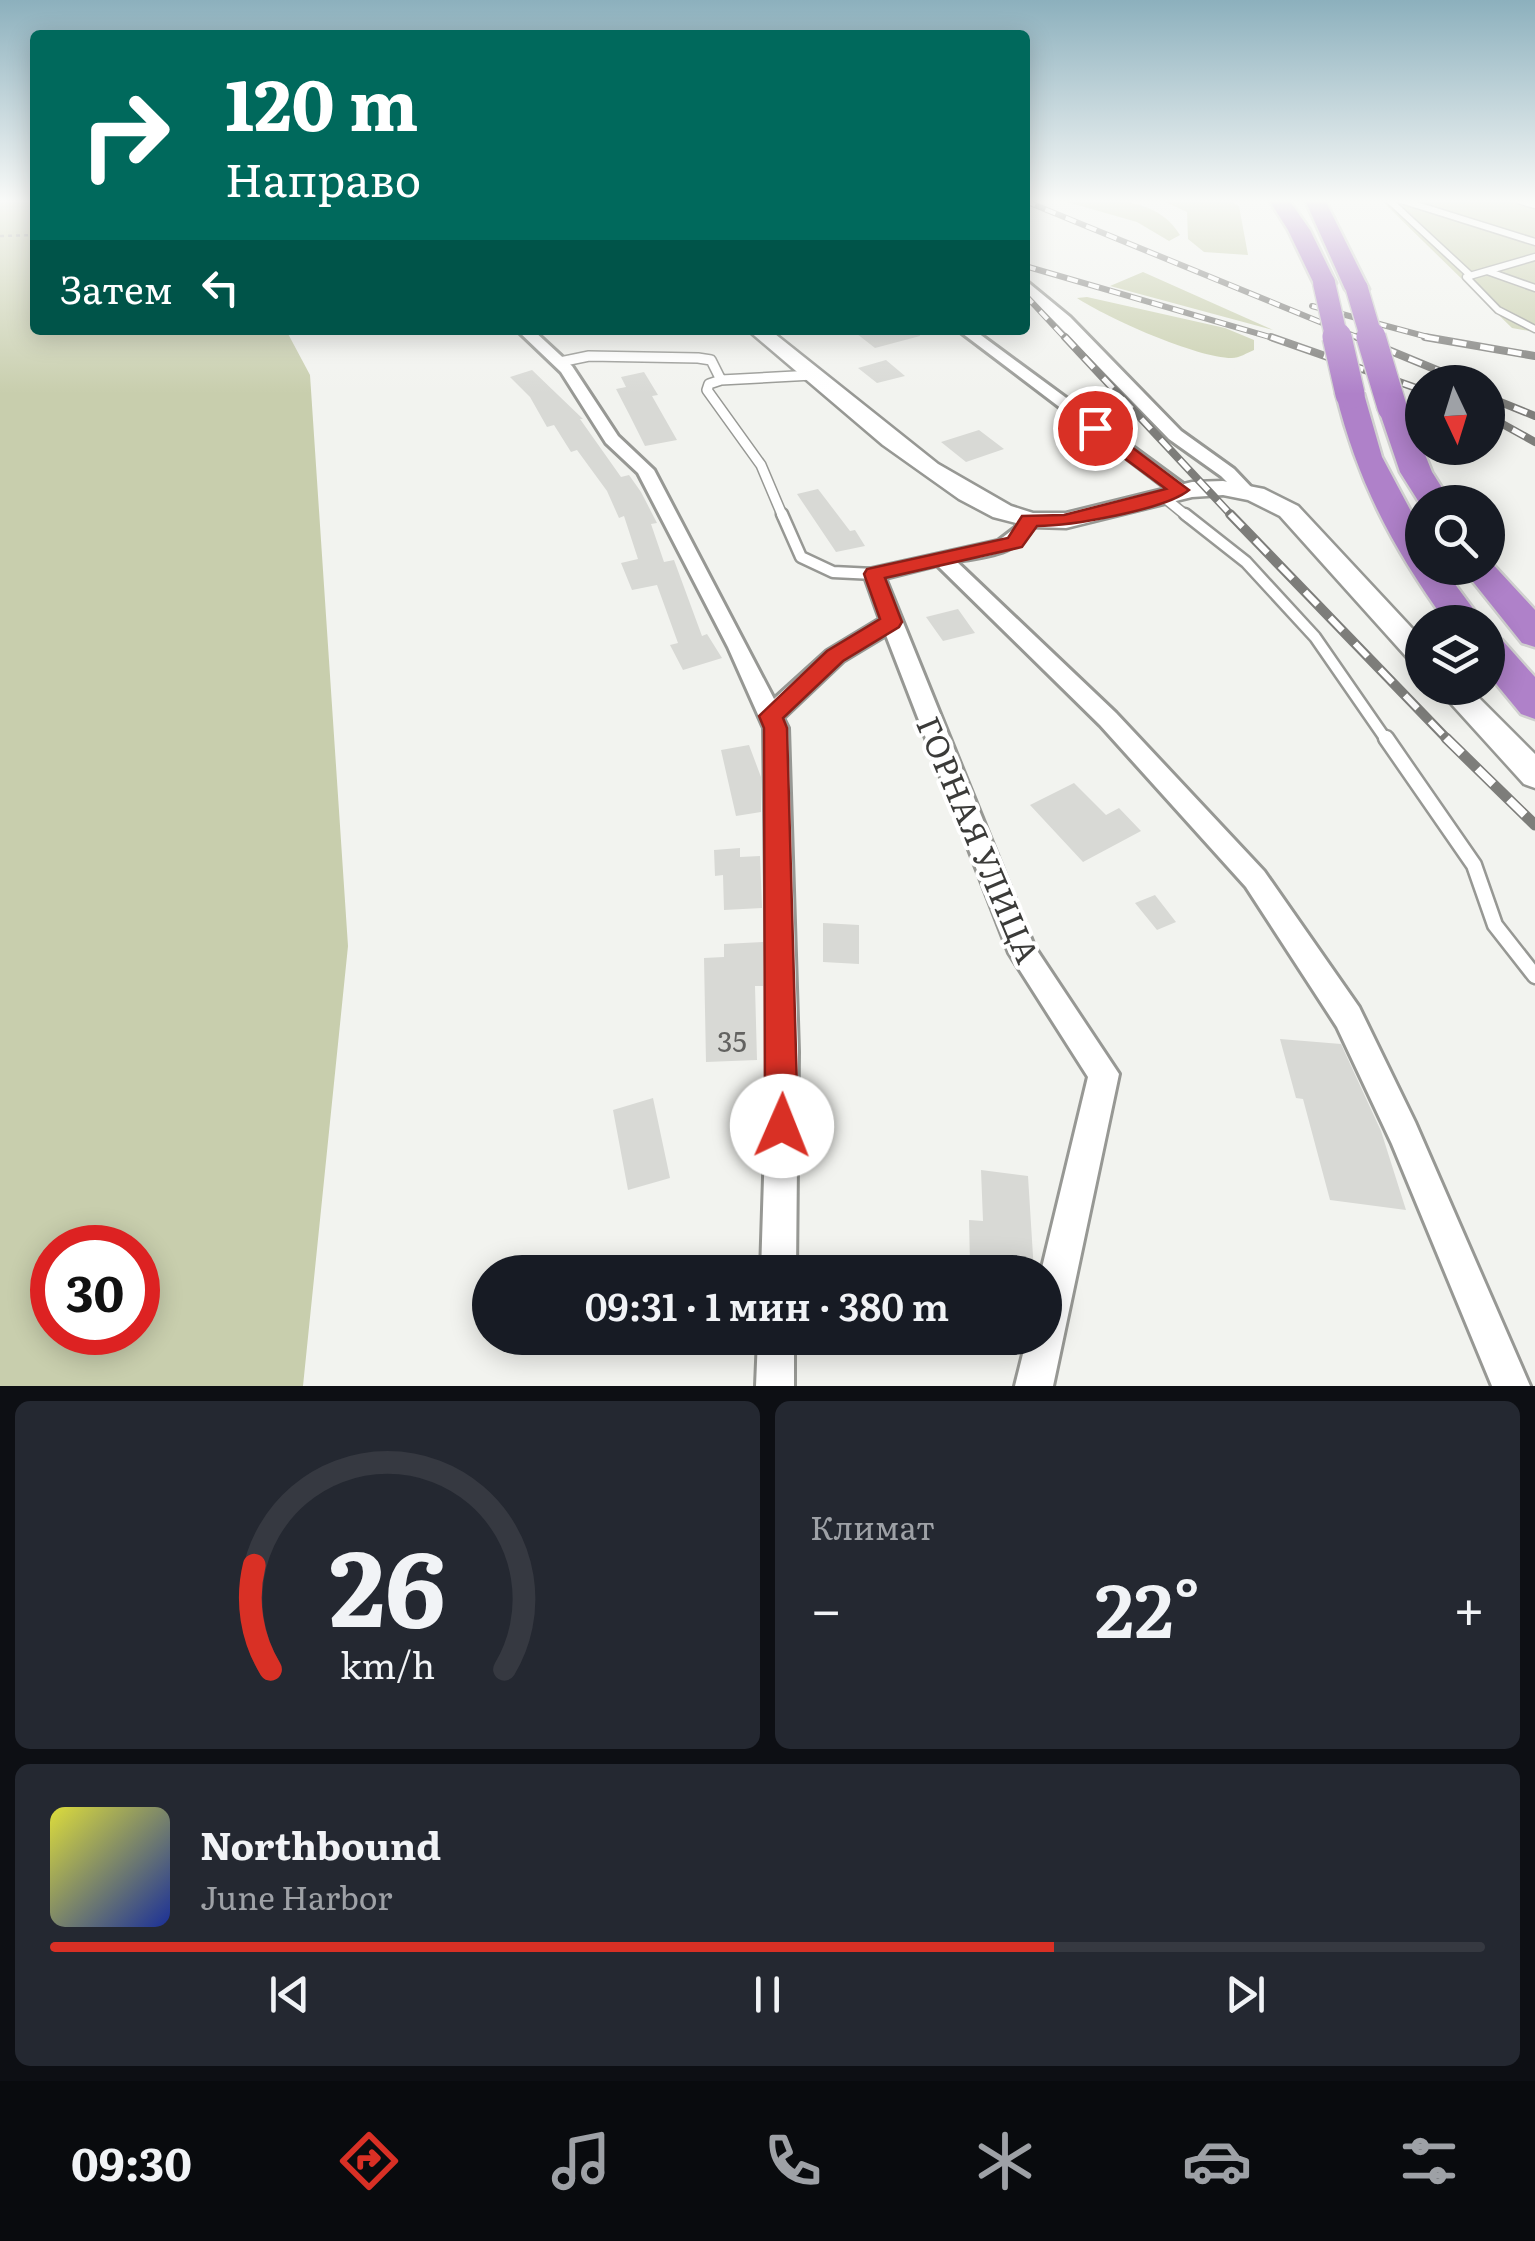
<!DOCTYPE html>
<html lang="ru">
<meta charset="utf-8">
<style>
body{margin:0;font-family:Literata,serif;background:#242831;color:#f1f3f6;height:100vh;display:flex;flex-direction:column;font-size:38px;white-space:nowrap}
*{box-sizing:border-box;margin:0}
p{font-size:32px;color:#9ea1a6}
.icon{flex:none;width:55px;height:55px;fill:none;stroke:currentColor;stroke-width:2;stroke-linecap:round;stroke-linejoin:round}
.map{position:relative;height:1386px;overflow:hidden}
.details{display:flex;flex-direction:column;gap:15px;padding:15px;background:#0d0f14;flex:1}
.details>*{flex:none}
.banner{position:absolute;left:30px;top:30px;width:1000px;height:305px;border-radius:10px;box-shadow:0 5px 25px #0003;background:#00695c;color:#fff;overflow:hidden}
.needle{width:65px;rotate:176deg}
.buttons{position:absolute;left:1405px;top:365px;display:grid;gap:20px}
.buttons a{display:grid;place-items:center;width:100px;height:100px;border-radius:50%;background:#171b24;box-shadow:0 5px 25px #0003;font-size:50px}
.speed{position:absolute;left:30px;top:1225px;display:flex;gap:20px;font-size:50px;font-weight:700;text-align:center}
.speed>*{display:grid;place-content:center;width:130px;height:130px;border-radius:50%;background:#171b24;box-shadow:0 5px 25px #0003;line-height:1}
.speed .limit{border:15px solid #d22;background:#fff;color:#111}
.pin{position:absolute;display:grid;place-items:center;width:85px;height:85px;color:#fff;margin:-42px;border:5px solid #fff;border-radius:50%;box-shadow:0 2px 10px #0007}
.me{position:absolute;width:110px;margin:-55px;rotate:1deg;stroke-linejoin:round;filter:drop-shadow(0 0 8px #0008)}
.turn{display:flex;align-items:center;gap:35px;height:210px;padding:0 30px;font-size:45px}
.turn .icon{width:130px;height:130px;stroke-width:2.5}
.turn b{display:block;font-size:70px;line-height:85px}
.then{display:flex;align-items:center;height:95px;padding:0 30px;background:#0003;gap:20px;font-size:38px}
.big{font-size:75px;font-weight:600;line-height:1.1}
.details .card{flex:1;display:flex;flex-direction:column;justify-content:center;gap:15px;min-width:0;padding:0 35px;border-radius:15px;background:#242831}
.details .dial{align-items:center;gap:0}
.dial svg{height:260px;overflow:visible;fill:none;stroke:#363941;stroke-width:7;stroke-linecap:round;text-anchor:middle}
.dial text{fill:#f1f3f6;stroke:none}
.song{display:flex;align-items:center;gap:30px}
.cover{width:120px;height:120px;border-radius:15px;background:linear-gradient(135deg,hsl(60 70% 55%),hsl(230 70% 35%))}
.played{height:10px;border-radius:5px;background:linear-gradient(90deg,#d93025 70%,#363941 70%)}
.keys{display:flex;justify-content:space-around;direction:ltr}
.heat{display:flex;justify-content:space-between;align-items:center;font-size:55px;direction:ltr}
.details .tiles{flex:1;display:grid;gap:15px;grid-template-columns:1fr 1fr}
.card:last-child{grid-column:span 2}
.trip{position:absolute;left:472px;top:1255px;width:590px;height:100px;border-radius:50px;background:#171b24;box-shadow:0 5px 25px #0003;font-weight:600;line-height:100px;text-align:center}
.tabs{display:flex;height:160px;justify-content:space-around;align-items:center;background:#090b0e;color:#9ea1a6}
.tabs .icon{width:70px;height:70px}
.tabs .active{color:#d93025}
.tabs b{font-size:45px;color:#f1f3f6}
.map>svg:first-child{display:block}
</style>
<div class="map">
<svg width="1535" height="1386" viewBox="0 0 1535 1386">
<rect width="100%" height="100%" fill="#f2f3ef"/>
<path fill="#c8cead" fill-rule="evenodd" d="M0 200H35V330H286L310 375 348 946 303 1386H0ZM52 1248H138V1332H52Z
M1060 200C1102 200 1156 194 1180 235L1169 241 1137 222Z
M1161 200H1229L1239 206 1248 255 1204 252 1188 239 1187 212Z
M1381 200H1535V332L1512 328Z
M1143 272 1273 330 1110 286Z
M1087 297 1225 328 1254 340V350C1247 353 1239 358 1232 358 1197 358 1107 318 1077 298Z"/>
<path fill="#d8d9d5" d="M852 330H919L920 336 875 348Z
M886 360 905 376 877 383 858 368Z
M532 370 583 419H580L621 477 629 475 641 492 657 523 651 524 664 562 674 560 702 636 707 634 722 658 683 670 670 645 678 643 657 585 632 590 621 563 638 559 624 516 619 518 607 491 577 450 571 452 554 425 547 427 530 397 510 377Z
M644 372 658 395 652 396 677 440 645 446 630 416 616 389 626 387 621 377Z
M979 430 1004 449 966 462 941 442Z
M818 489 850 531 855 530 865 546 836 552 797 494Z
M958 609 975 633 943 641 926 617Z
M749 745 761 777V812L736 816 721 750Z
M1074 783 1106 815 1119 808 1141 831 1083 862 1030 805Z
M740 848V857L760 856 762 908 724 910 723 875 715 876 714 850Z
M1155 895 1176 922 1157 930 1135 903Z
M823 923 859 925V964L823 962Z
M763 942V986H755L757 1060 706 1062 704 958 724 957V944Z
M1280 1039 1341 1044 1381 1131 1406 1210 1330 1200 1303 1099 1296 1098Z
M653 1098 670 1178 628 1190 613 1110Z
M981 1170 1028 1176 1034 1272 970 1264 969 1220 983 1221Z"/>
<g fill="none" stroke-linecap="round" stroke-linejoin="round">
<defs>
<path id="lane-far3" d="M1389 200 1471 276
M1401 200 1535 242
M1518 200 1535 205
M1535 257 1466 277 1498 310 1535 329
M1487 271 1535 288"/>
<path id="lane-far2" d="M560 362 589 356 698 358 711 360 721 380
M1161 495 1188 517
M783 517 761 465 707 390 709 384 721 380 813 375"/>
<path id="lane-far1" d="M782 514 801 557 833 572 874 574
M1185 514 1246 562 1315 637 1387 741"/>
<path id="lane" d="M1386 738 1474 865 1495 925 1535 976"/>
<path id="street" d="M1025 280 1070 317 1181 431 1234 469 1252 488 1249 492H1237L1221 476 1169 439 1025 291Z
M517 330H533L572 366 618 436 654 470 774 699 827 651 880 619 864 574 867 570 998 541 1015 528 1022 516H1036L1038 520C1022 553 990 556 956 561L1116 713 1264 871 1359 1007 1415 1122 1530 1386H1492L1392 1144 1337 1027 1246 887 1100 725 937 565 885 578 1034 946 1119 1074 1053 1386H1015L1027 1338H1045V1272H1041L1088 1077 1009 953 886 635 843 661 783 718 788 728 798 1052 796 1272H761L768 1052 764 728 728 647 638 473 606 443 561 372Z
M958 330H974L1186 486V494H1174Z
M758 1338H794V1386H756Z"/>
<path id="secondary" d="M748 330H770L938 464 1011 506 1033 513H1066L1192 482 1223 481 1264 489 1298 506 1422 639V666L1412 663 1280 516 1248 500 1223 495 1192 497 1066 528 1032 527 993 517 959 499 883 445Z
M1437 688H1469L1535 754V788L1524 784Z"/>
<path id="highway" d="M1269 200H1289L1310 230 1336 283 1332 288H1316L1288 230Z
M1305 200H1325L1369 289 1365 294H1349L1345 289Z
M1350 386 1364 394 1382 457 1422 532V568H1443L1483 622H1446C1393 548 1358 483 1336 394Z
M1392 398 1402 401 1406 407 1432 472 1451 502H1422V507L1400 472 1378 407 1382 401Z
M1488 559 1535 610V647L1522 643 1462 568H1488Z
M1488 636 1502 640 1535 677V719L1521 714 1488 674Z"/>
</defs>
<use href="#lane-far3" stroke="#979894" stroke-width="9"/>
<use href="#lane-far2" stroke="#979894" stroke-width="12"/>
<use href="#lane-far1" stroke="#979894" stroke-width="15"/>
<use href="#lane" stroke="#979894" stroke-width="19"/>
<use href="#street" stroke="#979894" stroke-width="6"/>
<use href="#secondary" stroke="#979894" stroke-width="5"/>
<use href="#highway" stroke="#d0d0cf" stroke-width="5"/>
<path stroke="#a2a3a0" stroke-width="2.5" stroke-dasharray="4 4" stroke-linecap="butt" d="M0 236 35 235"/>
<use href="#lane-far3" stroke="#fff" stroke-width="6"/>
<use href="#lane-far2" stroke="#fff" stroke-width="9"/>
<use href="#lane-far1" stroke="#fff" stroke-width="10"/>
<use href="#lane" stroke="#fff" stroke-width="14"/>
<use href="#street" fill="#fff" fill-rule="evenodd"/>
<use href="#secondary" fill="#fff" fill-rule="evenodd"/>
<use href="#highway" fill="#af81c9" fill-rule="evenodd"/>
<defs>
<path id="rail-far3" d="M1025 201 1364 340
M1025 266 1280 340
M1025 295 1067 340
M1312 306 1439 340"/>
<path id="rail-far2" d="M1065 337 1233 517
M1271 337 1422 390
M1357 337 1466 382
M1425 337 1535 356
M1488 397 1535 416
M1488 416 1535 442"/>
<path id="rail-far1" d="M1230 514 1449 741"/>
<path id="rail" d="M1446 738 1535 825"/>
</defs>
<use href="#rail-far3" stroke="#7d7d7a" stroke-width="6"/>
<use href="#rail-far2" stroke="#7d7d7a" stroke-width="8"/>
<use href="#rail-far1" stroke="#7d7d7a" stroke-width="10"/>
<use href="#rail" stroke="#7d7d7a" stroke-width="11"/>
<use href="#rail-far3" stroke="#fff" stroke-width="4" stroke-dasharray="11" stroke-linecap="butt"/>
<use href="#rail-far2" stroke="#fff" stroke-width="5" stroke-dasharray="14" stroke-linecap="butt"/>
<use href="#rail-far1" stroke="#fff" stroke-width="6" stroke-dasharray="18" stroke-linecap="butt"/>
<use href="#rail" stroke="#fff" stroke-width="8" stroke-dasharray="22" stroke-linecap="butt"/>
<defs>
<path id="highway-bridge-far1" d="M1324 283 1337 340
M1357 289 1372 340"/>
<path id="highway-bridge" d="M1337 337 1350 394
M1371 337 1392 407"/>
</defs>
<use href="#highway-bridge-far1" stroke="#d0d0cf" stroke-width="25" stroke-linecap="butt"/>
<use href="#highway-bridge" stroke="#d0d0cf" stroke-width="32" stroke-linecap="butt"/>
<use href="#highway-bridge-far1" stroke="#af81c9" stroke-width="22"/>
<use href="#highway-bridge" stroke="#af81c9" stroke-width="29"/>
</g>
<linearGradient id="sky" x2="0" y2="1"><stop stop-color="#8cb0bd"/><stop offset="0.51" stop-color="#f9faf8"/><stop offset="1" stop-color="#f9faf8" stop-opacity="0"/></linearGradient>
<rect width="1535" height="394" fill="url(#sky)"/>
<path fill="#d93025" stroke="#8d1f18" stroke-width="2.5" d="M1089 424H1101L1189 490C1165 510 1069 526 1037 526L1022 547 885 578 902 622 899 627 843 661 783 718 787 728 798 1126 793 1137 782 1142 770 1137 765 1126 764 728 759 716 827 651 880 619 864 574 867 569 1008 538 1022 516 1064 515 1166 489 1089 432Z"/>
<g text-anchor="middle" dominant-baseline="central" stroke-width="8" stroke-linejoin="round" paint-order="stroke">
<g font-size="28" fill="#626260">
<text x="732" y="1040">35</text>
</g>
<g font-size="32" fill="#3b3b39" stroke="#fff">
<text transform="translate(980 839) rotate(67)">ГОРНАЯ УЛИЦА</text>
</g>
</g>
</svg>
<div class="buttons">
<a><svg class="needle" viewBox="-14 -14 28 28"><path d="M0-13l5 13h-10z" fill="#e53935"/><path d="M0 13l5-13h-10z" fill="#9ea1a6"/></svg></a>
<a><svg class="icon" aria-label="search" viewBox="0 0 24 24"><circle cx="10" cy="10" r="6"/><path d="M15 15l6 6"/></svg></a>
<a><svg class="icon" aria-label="layers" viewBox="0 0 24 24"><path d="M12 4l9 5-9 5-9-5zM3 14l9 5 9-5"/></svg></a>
</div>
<div class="speed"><div class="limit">30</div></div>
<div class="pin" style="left:1095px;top:428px;background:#d93025"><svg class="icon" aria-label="arrive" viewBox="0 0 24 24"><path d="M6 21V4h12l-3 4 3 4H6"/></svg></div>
<svg class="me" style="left:782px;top:1126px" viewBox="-20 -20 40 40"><circle r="19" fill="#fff"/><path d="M0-13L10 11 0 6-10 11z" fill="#d93025"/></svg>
<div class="trip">09:31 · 1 мин · 380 m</div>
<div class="banner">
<div class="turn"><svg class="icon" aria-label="right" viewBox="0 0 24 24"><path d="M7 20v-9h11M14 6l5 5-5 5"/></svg><div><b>120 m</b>Направо</div></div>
<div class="then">Затем<svg class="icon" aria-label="left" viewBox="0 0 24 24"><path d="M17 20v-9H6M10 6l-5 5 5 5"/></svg></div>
</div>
</div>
<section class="details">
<div class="tiles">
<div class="card dial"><svg viewBox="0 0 100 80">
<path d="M14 69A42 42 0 1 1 86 69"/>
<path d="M14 69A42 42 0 0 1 9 37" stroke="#d93025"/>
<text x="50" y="56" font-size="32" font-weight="700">26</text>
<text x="50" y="72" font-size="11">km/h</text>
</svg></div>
<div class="card"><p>Климат</p>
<div class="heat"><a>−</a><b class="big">22°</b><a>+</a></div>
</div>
<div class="card">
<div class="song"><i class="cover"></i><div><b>Northbound</b><p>June Harbor</p></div></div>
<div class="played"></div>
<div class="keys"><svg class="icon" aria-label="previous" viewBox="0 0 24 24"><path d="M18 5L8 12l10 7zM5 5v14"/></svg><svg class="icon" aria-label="pause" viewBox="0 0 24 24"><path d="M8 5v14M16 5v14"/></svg><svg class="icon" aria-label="next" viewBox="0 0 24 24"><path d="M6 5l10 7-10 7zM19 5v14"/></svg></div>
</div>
</div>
</section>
<nav class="tabs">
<b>09:30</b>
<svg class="icon active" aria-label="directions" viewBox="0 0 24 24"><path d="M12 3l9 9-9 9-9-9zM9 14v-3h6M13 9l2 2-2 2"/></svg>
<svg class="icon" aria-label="music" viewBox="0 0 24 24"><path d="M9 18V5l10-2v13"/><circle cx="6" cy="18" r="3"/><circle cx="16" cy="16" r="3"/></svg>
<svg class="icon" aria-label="phone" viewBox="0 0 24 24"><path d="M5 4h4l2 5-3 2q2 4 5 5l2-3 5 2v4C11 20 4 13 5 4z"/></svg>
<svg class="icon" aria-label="climate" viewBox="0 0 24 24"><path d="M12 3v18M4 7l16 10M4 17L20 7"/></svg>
<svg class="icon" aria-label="car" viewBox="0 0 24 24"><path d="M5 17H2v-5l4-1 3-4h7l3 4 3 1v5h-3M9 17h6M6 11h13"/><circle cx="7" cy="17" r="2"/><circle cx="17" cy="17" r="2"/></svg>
<svg class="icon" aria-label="filters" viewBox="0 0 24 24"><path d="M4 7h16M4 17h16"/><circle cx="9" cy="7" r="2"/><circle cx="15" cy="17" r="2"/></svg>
</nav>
